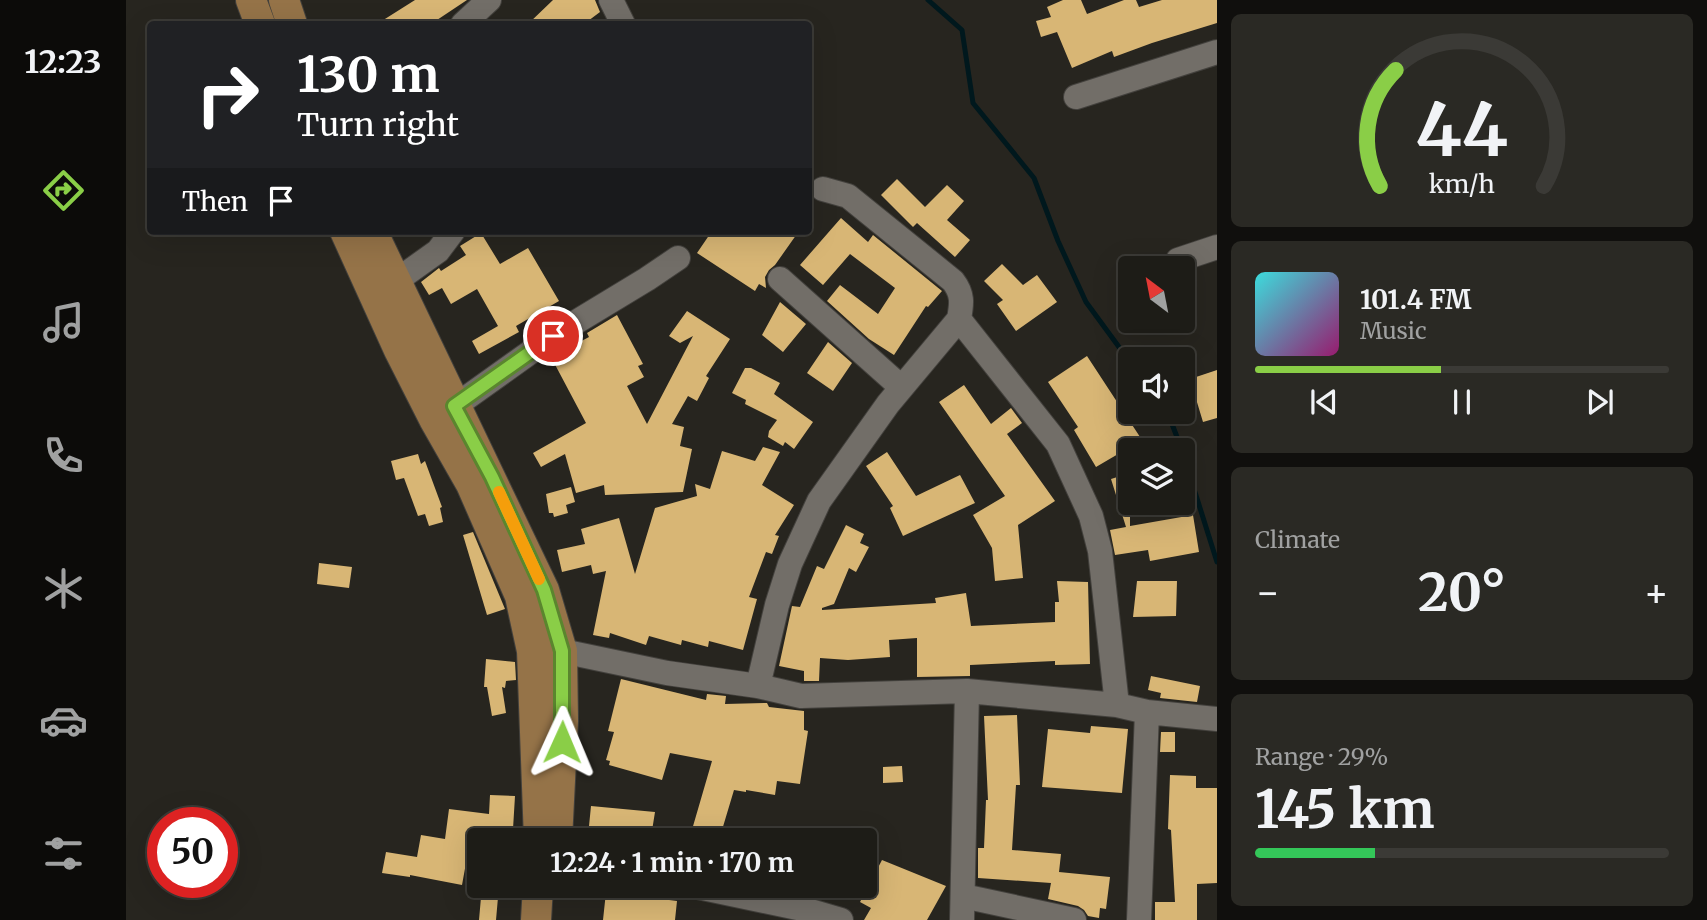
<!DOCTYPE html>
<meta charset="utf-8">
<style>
body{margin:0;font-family:Merriweather,serif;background:#2a2924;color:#f1f3f6;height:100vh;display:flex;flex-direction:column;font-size:26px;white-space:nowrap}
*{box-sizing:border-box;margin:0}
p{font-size:23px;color:#a0a1a1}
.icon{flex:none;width:38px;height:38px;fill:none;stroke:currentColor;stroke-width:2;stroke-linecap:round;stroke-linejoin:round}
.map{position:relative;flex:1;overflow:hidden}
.drawer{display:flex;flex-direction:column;gap:14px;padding:14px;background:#100f0d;width:490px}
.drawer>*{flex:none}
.top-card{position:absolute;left:21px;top:21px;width:665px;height:214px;border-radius:7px;box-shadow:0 7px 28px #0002,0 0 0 2px #3b3a36;background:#202124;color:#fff;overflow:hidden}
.needle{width:46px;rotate:328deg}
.fabs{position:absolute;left:992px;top:256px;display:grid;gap:14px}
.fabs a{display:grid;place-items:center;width:77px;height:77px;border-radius:7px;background:#1d1c17;box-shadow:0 7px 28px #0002,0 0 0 2px #3b3a36;font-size:35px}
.speed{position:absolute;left:21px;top:807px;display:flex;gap:14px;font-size:35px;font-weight:700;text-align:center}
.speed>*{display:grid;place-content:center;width:91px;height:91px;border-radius:50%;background:#1d1c17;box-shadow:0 7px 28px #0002,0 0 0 2px #3b3a36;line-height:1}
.speed .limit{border:10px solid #d22;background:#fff;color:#111}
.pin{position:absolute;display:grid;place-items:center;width:60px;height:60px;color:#fff;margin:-30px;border:4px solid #fff;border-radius:50%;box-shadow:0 2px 7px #0007}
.me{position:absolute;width:77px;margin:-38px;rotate:1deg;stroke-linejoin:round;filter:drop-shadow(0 0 5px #0008)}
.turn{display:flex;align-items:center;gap:24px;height:147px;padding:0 35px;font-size:32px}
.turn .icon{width:91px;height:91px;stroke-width:2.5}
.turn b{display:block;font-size:49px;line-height:60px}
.then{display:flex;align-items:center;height:66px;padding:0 35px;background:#0003;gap:14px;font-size:26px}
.big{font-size:52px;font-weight:700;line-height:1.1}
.drawer .tile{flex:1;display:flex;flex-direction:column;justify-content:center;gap:10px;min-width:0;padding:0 24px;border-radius:10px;background:#2a2924}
.drawer .dial{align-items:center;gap:0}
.dial svg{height:182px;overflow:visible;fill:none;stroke:#3b3a36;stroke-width:7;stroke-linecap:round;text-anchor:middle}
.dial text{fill:#f1f3f6;stroke:none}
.song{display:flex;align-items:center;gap:21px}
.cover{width:84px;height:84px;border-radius:10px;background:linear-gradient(135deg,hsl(180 70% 55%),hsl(320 70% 35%))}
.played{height:7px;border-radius:4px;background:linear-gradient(90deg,#8ace47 45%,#3b3a36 45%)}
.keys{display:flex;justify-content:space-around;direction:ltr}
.heat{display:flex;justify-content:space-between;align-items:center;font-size:38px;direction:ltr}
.charge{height:10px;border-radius:5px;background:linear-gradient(90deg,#34c759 29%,#3b3a36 0)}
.trip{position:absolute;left:341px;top:828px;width:410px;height:70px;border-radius:7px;background:#1d1c17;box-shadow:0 7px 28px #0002,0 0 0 2px #3b3a36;font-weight:700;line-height:70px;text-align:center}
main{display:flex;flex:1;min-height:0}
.dock{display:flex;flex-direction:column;width:126px;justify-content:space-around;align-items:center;background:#0c0b09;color:#a0a1a1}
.dock .icon{width:49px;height:49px}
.dock .current{color:#8ace47}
.dock b{font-size:32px;color:#f1f3f6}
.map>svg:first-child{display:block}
</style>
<main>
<nav class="dock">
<b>12:23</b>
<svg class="icon current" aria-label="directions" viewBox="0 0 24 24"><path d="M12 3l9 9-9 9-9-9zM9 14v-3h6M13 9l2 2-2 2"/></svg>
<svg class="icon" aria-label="music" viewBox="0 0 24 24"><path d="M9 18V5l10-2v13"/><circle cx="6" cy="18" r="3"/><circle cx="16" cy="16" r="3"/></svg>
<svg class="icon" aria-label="phone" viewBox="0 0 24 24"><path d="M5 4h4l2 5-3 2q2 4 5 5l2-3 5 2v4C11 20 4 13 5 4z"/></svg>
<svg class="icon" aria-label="climate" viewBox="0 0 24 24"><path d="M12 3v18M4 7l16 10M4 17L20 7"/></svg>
<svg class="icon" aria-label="car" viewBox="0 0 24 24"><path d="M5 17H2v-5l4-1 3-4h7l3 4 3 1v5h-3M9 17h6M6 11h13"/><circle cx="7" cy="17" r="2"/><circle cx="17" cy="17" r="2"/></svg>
<svg class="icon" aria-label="filters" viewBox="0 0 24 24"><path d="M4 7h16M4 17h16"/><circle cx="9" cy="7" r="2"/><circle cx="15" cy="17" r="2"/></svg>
</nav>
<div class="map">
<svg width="1091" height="920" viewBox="0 0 1091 920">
<rect width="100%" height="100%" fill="#27251f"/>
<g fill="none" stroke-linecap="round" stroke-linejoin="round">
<path stroke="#00181d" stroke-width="5" d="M802 0 836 30 847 103 908 178 932 241 960 302 1004 362
M1041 411 1056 450
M1057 454 1091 562"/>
</g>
<path fill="#d8b675" d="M289 0H341L305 24H251Z
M427 0H469L474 12 458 24H402Z
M937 0H955L961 14 998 0H1010L1013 7 1036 0H1091V23L1026 43 988 57 986 51 946 68 931 32 915 37 910 21 925 17 921 7Z
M771 179 799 207 821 185 838 201 821 220 844 240 829 257 791 223 787 227 755 195Z
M715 218 742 242 747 235 816 291 802 307 800 306 768 355 743 339 701 301 714 285 752 314 769 288 724 254 697 285 674 265Z
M586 231H673L649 265 643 270 639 277 640 288 633 284 629 291 571 253Z
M355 233 374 264 402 248 433 301 390 326 393 332 353 354 346 341 372 326 351 289 325 304 316 288 303 295 295 282 313 268 315 271 340 255 334 246Z
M876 264 897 285 911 275 931 302 890 331 871 304 877 300 858 281Z
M654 302 680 324 657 352 636 335Z
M561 311 604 339 580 376 583 378 571 401 562 396 546 424 558 427 554 446 566 449 557 492 479 495 478 485 450 493 439 454 415 467 407 453 460 423 425 357 463 337 461 333 491 315 517 364 512 366 518 377 501 386 521 424 567 336 554 343 543 336Z
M702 342 726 363 707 391 681 373Z
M961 356 1016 440 970 467 948 430 952 427 922 382Z
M619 368H625L654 383 648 394 687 422 668 449 659 442 657 446 642 437 643 431 651 420 619 404 620 400 606 393Z
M1091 370V418L1077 422 1064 379Z
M838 385 865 424 885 408 896 423 881 434 929 501 892 525 897 578 869 581 866 548 847 515 879 496 813 402Z
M637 447 654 452 636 485 668 505 649 535 653 536 646 554 640 552 623 597 631 599 617 650 583 641 582 647 556 640 555 645 523 636 520 645 484 633 483 638 467 635 480 571 467 574 465 565 436 572 431 550 459 544 455 529 493 518 509 574 529 508 571 496 569 484 584 489 596 451 629 461Z
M761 452 790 496 834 475 849 503 777 536 764 508 767 506 740 466Z
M292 454 295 464 299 461 316 507 314 508 317 522 303 526 299 514 292 516 278 478 270 480 265 461Z
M1004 473V526L1067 515 1073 552 1024 561 1022 550 989 555 984 530 1000 527 985 479Z
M445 487 449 502 440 505 442 513 428 517 427 513H423L420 494Z
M720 525 738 534 734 543 743 547 730 572 723 568 708 604 696 608V610L810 603 809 598 840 593 845 626 929 622V602H933L931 581 962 582 964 664 929 665V661L844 665V676L791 677V638L763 640 764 657 722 660 694 658 693 681H678V671L653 666 666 606 674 607 691 566 698 569Z
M347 532 379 609 361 615 337 535Z
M193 563 226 567 223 588 191 584Z
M1011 581H1051L1050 616 1007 617Z
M360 659 389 662 390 680 380 681 379 688 376 687 380 713 366 716 361 687H358Z
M1025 676 1074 686 1071 702 1034 698 1035 693 1022 690Z
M495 679 580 700 581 694 600 696 599 704 641 703 643 707 678 711V730L682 731 674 784 651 781 649 795 620 790V792L608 790 593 840H563L586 761 544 753 536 780 483 765 484 761 480 760 488 732 482 731Z
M891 715 894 785H890L886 850 935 854 933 872 984 877 980 909 974 908 973 918 962 916 958 910 952 906 922 899 925 883 852 878V848H858L860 800H862L858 716Z
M965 726 1002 729 996 793 916 787 922 729 964 733Z
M1035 732H1049V752H1034Z
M776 766 777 782 757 783V767Z
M1044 775 1070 776V788H1091V883L1071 884V920H1029V902H1049L1045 830 1042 829Z
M364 795 389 796 387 829 377 828 376 840 344 841 336 885 284 875V877L256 873 260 852 291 857 295 835 319 839 323 809 363 814Z
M465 806 529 812 525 837 480 830 479 837 462 836Z
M756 860 820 886 801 920H738L745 908 734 902Z
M356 886H373L370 920H353Z
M480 892 551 901 549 920H477Z"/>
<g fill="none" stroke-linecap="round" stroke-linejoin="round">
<defs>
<path id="minor" d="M485 0 497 24
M337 24 363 0
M950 97 1091 52
M1052 260 1091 247
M654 279 775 387
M270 281 312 251 327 231
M833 319 932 444 965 516 974 551 991 705
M329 406 427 336 521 279 552 258
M436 651 541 673 632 686 675 696 841 691 991 705 1021 712 1091 719
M632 686 651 605 664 564 693 501 762 404 833 319C836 303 837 294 827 281L722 196 697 189
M567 886 681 910 715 920
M837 896 948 920
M836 920 841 691
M1013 920 1021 712"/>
<path id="major" d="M125 0 134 24
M158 0 166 24
M219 231 273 350 308 419 345 484 394 596 406 651 413 840
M246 231 418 590 436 651 437 721 431 840
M410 920 412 886"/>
</defs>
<use href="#minor" stroke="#43413d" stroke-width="26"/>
<use href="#major" stroke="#43413d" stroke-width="32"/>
<use href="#minor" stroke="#726e68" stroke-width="24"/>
<use href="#major" stroke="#957348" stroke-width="30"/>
</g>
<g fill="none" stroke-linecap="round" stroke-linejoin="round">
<defs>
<path id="route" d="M427 336 328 406 366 477 418 590 436 651V742"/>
</defs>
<use href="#route" stroke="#5a862e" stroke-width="18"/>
<use href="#route" stroke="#8ace47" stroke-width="12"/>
<path stroke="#f59e0b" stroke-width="12" d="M373 492 413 579"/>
</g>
</svg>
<div class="fabs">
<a><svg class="needle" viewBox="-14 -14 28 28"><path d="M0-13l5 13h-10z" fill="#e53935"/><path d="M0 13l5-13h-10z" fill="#a0a1a1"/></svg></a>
<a><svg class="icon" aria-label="sound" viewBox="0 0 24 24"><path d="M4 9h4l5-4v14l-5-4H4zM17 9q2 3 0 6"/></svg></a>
<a><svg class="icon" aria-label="layers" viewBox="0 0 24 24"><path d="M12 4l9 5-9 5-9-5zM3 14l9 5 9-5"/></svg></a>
</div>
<div class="speed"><div class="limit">50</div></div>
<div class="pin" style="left:427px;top:336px;background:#d93025"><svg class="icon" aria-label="arrive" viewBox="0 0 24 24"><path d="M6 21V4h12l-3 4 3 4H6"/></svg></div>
<svg class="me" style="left:436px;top:742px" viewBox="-20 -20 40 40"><path d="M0-17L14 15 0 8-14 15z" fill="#8ace47" stroke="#fff" stroke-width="4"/></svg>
<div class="trip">12:24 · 1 min · 170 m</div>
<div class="top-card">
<div class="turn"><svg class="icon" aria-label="right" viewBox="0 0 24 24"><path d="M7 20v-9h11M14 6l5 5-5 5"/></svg><div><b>130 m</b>Turn right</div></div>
<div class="then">Then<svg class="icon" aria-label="arrive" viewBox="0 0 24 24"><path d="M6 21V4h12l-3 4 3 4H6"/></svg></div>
</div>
</div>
<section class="drawer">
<div class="tile dial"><svg viewBox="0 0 100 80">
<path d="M14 69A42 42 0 1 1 86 69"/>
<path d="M14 69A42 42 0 0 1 21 18" stroke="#8ace47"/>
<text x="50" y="56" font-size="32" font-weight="700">44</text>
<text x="50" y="72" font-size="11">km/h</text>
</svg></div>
<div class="tile">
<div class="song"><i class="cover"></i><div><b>101.4 FM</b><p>Music</p></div></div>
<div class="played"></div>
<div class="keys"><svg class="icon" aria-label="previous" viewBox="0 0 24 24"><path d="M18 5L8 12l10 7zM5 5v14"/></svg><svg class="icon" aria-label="pause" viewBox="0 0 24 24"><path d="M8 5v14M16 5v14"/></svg><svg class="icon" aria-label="next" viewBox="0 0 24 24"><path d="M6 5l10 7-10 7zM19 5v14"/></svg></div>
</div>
<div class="tile"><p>Climate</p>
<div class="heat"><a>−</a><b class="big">20°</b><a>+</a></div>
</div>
<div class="tile"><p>Range · 29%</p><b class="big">145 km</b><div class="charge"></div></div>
</section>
</main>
